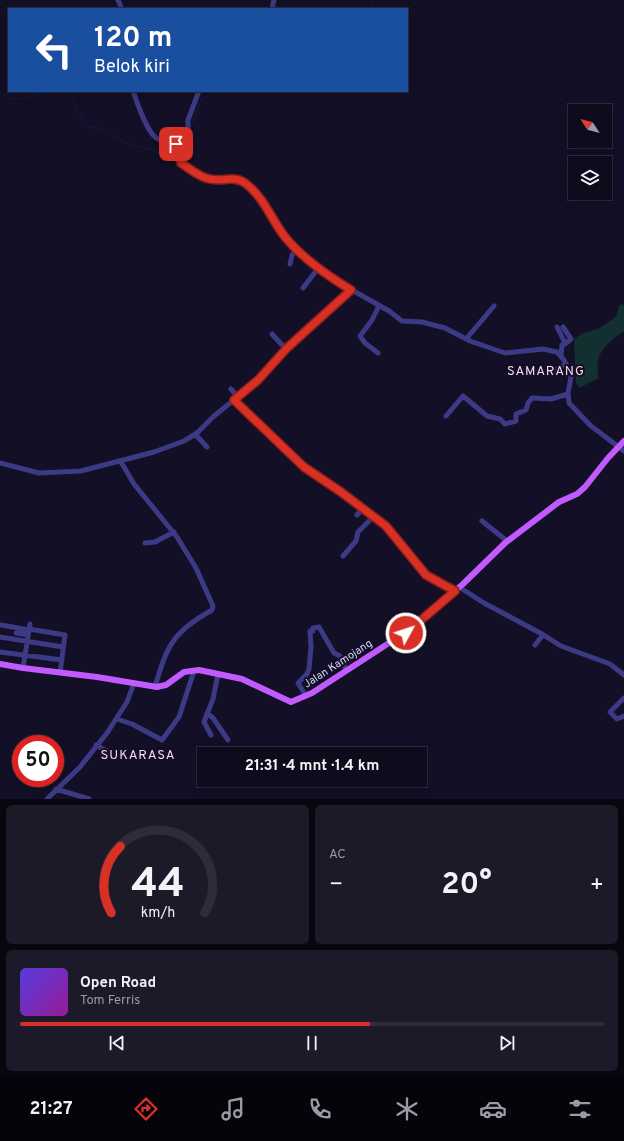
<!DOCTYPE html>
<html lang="id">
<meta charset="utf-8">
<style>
body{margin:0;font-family:Overpass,sans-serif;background:#1c1929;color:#f1f3f6;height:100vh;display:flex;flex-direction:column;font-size:15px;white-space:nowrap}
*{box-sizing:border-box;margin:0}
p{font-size:13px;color:#9b9ba3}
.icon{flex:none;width:22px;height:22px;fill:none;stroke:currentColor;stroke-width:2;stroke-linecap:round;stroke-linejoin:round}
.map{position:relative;height:799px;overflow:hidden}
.sheet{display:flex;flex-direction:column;gap:6px;padding:6px;background:#08060f;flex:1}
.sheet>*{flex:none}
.guide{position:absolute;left:8px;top:8px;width:400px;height:84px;border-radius:0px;box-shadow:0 2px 10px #0003,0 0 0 1px #2e2b3b;background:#1a4fa0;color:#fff;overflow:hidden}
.needle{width:26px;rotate:306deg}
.fabs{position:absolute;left:568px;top:104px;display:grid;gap:8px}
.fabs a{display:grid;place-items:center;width:44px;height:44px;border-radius:0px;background:#0e0b1c;box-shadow:0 2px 10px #0003,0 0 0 1px #2e2b3b;font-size:20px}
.speed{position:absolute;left:12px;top:735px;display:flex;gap:8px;font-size:20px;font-weight:700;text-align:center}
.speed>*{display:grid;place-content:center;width:52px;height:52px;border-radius:50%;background:#0e0b1c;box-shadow:0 2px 10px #0003,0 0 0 1px #2e2b3b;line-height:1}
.speed .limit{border:6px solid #d22;background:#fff;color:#111}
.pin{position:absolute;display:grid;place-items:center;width:34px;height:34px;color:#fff;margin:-17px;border-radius:8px;box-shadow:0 2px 6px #0006}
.me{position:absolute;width:44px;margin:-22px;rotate:50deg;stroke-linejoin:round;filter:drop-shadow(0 0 3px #0008)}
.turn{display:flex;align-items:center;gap:14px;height:84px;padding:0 20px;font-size:18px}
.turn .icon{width:52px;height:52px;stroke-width:2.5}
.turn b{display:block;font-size:28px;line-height:34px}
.big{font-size:30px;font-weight:700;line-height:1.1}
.sheet .tile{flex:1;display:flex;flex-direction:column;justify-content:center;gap:6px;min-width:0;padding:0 14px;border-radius:6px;background:#1c1929}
.sheet .dial{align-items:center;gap:0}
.dial svg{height:104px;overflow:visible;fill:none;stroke:#2e2b3b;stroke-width:7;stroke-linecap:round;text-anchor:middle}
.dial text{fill:#f1f3f6;stroke:none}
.song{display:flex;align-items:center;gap:12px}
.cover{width:48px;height:48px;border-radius:6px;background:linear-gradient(135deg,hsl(250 70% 55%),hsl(300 70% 35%))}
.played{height:4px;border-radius:2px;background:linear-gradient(90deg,#d93025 60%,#2e2b3b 60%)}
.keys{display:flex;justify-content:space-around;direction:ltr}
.heat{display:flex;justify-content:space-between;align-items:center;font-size:22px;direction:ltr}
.sheet .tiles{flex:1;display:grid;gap:6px;grid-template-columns:1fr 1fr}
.tile:last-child{grid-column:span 2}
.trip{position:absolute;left:197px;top:747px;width:230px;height:40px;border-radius:0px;background:#0e0b1c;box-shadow:0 2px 10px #0003,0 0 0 1px #2e2b3b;font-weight:700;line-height:40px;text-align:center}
.tab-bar{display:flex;height:64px;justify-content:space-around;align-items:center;background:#06040b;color:#9b9ba3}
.tab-bar .icon{width:28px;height:28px}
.tab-bar .selected{color:#d93025}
.tab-bar b{font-size:18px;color:#f1f3f6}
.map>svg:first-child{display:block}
</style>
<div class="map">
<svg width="624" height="799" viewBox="0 0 624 799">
<rect width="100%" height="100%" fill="#130f26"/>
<path fill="#12302f" d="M620 304 624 305V331C606 344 593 354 599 378L579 388 576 383 574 339 583 333 598 329 616 317Z"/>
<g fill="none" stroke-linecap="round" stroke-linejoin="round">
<path stroke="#0a1f44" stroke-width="1" d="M371 9 372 0
M0 91C3 95 8 98 13 99 21 99 42 95 47 91
M67 91 73 99 83 121 88 126 101 129 124 142 158 152 175 147
M190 129 202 98 220 91
M179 144 187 136"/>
<path stroke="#3d3a85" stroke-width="5" d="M118 0 122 9
M272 9 274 0
M133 91C137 102 147 134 158 139 164 142 171 142 177 145L181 163 209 179 235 178 244 182 261 199 282 233 295 249 336 281 389 311 402 321 422 322 445 328 470 341 505 353 543 349 557 352 564 360 571 377 568 393 569 403 591 426 624 451
M175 143 188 131V120L199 91
M290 264 292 255 297 250
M303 288 319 267
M557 327 565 343 562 345 561 356
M563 327 571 339 565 344
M272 334 281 344 287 348
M466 339 494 306
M378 353 365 343 360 336 372 320 379 306
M551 373 566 364
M231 389 238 397
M234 400 303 467 345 494 387 526 426 575 455 591
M446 416 463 396 487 416 500 419 505 424 516 421V414L526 410 528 403 532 398 551 399 568 394
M195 434 207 447
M121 462 134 484 177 537 196 568 213 606 212 610C173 632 167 645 155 687
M0 463 39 473 81 471 154 452 184 441 197 433 213 417 258 380 287 348 351 290
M357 515 363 508
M482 521 507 541
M145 543 155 542 174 532
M343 556 356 541 358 532 374 516
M459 587 484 603 542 634 561 646 610 664 624 675
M1 625 29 630
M29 629 65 635 60 673
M16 633 28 635
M0 637 63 647
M535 645 543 635
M0 652 62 660
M23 668 30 624
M306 696 298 683 307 674 309 669 311 647 310 631H313V628L319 627 334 653 340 656 346 670
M624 698 610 712 617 719 624 716
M207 713 213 718 228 740
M117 719 132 724 162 740 179 717 194 671
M211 735 204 722 213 699 218 674
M96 745 110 753
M56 789 89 799
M47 799 80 767 107 733 127 702 134 683"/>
<path stroke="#c25bff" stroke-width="6" d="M0 664 23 668 97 677 157 687 166 685 184 672 199 670 242 679 291 702 312 693 412 628 463 584 505 543 559 502 577 494 585 487 608 458 624 441"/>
</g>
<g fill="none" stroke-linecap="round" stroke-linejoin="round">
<defs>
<path id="route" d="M176 144 181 163C189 168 200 178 210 179 222 182 234 175 245 183 264 197 271 219 285 237 302 258 328 276 351 290L287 348 258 380 234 400 304 467 341 492 386 526 426 575 455 591 406 633"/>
</defs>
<use href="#route" stroke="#8d1f18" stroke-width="10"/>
<use href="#route" stroke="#d93025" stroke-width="7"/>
</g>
<g text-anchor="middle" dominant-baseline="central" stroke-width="4" stroke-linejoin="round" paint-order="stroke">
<g font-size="11" fill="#d9d4ff" stroke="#130f26">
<text transform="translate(338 664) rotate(-33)">Jalan Kamojang</text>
</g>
<g font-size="13" letter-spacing="1" fill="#ffd6f0" stroke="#130f26">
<text x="546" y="372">SAMARANG</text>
<text x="138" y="756">SUKARASA</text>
</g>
</g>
</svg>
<div class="fabs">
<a><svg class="needle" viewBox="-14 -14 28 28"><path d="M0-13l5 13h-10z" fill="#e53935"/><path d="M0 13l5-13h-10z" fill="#9b9ba3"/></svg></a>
<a><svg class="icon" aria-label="layers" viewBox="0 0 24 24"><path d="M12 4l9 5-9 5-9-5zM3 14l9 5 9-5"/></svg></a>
</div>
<div class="speed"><div class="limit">50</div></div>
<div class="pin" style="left:176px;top:144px;background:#d93025"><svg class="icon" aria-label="arrive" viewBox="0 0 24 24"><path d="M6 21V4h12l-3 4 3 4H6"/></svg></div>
<svg class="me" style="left:406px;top:633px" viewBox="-20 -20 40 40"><circle r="17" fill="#d93025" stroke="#fff" stroke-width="3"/><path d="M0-11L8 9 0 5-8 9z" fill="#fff"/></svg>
<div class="trip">21:31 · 4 mnt · 1.4 km</div>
<div class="guide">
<div class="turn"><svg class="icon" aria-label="left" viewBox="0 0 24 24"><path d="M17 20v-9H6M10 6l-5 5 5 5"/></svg><div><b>120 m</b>Belok kiri</div></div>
</div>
</div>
<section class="sheet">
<div class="tiles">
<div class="tile dial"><svg viewBox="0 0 100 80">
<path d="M14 69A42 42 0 1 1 86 69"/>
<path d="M14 69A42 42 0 0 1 21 18" stroke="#d93025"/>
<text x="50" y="56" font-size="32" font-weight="700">44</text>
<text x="50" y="72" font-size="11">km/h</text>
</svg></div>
<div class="tile"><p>AC</p>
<div class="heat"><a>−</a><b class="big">20°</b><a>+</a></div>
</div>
<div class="tile">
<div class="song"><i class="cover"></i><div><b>Open Road</b><p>Tom Ferris</p></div></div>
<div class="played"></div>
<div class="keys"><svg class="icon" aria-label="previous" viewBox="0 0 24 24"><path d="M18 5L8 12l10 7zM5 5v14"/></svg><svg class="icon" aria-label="pause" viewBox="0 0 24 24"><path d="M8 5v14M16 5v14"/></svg><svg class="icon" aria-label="next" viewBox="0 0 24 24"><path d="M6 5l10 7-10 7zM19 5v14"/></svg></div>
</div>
</div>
</section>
<nav class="tab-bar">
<b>21:27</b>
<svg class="icon selected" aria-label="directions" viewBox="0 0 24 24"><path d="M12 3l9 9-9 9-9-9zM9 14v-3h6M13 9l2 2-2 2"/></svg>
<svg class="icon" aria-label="music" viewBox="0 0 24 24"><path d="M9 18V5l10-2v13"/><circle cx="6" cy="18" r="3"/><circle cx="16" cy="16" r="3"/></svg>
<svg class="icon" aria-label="phone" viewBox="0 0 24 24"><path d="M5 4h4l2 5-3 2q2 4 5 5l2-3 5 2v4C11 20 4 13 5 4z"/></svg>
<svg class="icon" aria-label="climate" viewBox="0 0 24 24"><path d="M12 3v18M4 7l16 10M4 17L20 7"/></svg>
<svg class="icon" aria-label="car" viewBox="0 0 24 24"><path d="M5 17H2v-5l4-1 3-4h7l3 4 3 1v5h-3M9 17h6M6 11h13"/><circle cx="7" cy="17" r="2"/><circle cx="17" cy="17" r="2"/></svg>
<svg class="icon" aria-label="filters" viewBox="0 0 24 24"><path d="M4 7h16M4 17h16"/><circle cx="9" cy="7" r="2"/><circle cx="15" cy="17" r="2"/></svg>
</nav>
